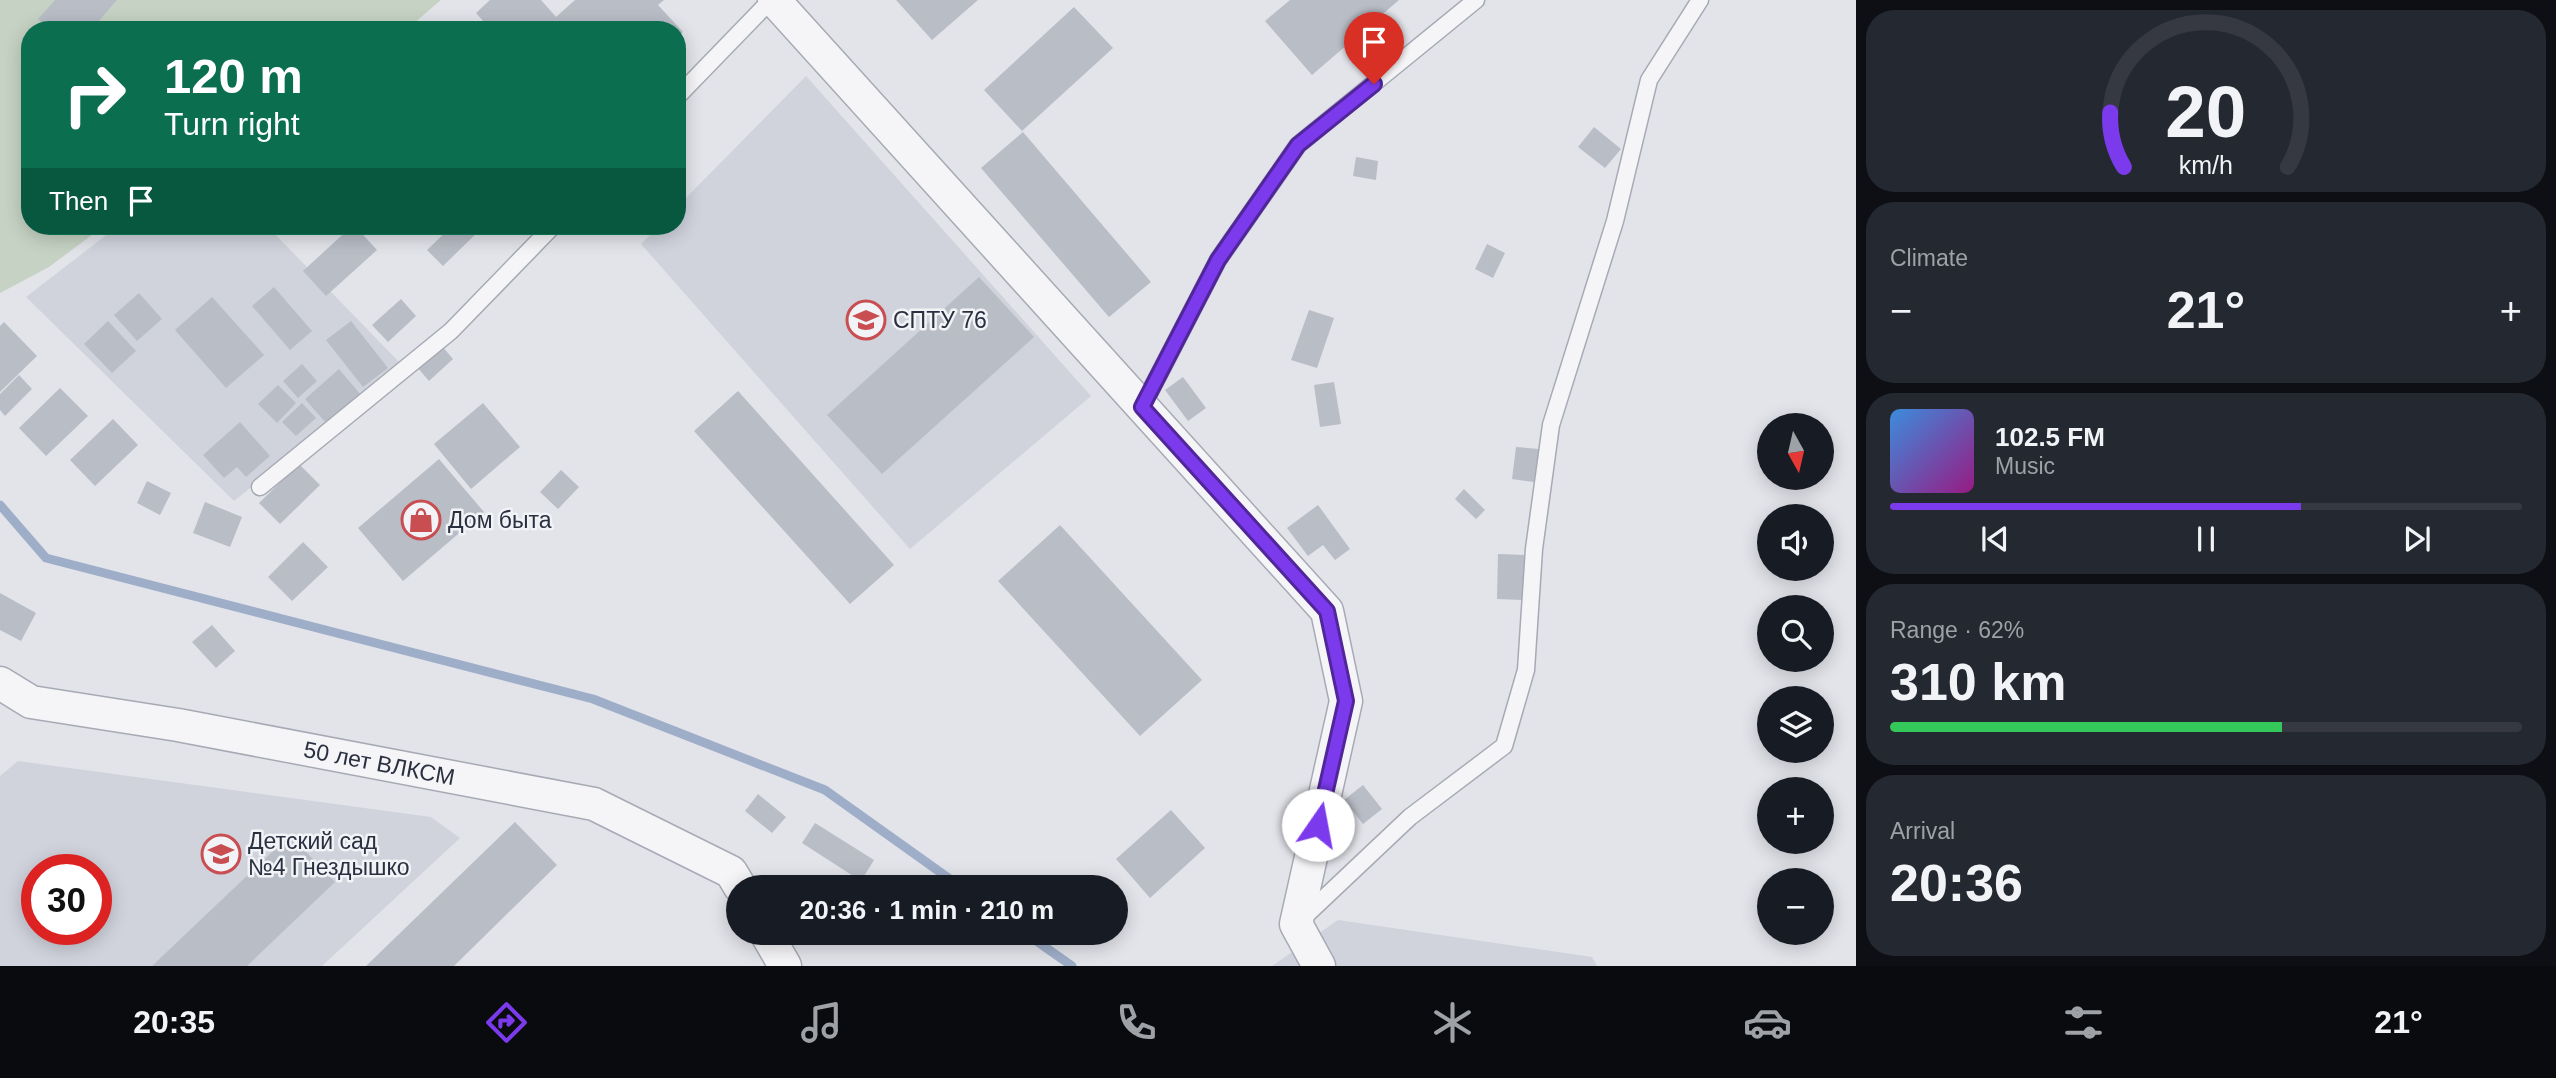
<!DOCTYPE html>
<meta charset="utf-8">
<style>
body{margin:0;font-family:Arial,sans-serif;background:#242831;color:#f1f3f6;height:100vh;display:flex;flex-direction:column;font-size:26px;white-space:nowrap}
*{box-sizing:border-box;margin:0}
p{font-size:23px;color:#9ea1a6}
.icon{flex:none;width:38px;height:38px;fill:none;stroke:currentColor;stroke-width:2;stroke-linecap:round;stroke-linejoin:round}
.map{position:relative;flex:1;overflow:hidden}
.drawer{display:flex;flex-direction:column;gap:10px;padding:10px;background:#0d0f14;width:700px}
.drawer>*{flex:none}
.guide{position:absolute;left:21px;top:21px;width:665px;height:214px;border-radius:28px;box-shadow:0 4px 18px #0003;background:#0b6e4f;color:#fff;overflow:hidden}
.needle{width:46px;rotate:172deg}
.buttons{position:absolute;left:1757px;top:413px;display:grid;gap:14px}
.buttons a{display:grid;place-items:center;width:77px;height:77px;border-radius:50%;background:#171b24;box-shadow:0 4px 18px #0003;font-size:35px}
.speed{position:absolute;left:21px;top:854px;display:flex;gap:14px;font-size:35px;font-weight:700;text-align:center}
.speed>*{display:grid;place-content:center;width:91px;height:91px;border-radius:50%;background:#171b24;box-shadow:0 4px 18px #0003;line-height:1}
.speed .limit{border:10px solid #d22;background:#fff;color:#111}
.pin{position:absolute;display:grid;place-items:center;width:60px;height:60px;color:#fff;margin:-72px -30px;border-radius:50% 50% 50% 0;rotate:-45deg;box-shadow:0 0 7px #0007}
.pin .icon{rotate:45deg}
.me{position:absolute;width:77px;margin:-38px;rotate:12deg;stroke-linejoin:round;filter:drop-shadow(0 0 5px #0008)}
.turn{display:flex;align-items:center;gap:24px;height:147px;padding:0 28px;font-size:32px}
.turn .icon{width:91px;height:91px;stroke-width:2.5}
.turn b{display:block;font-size:49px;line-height:60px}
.then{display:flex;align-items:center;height:66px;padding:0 28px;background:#0003;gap:14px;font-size:26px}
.big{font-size:52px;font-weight:800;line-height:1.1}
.drawer .card{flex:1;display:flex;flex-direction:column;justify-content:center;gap:10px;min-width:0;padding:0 24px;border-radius:28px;background:#242831}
.drawer .dial{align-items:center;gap:0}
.dial svg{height:182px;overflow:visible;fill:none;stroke:#363941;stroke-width:7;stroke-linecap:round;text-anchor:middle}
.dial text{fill:#f1f3f6;stroke:none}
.song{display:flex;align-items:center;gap:21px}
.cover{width:84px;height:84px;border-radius:10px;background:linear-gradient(135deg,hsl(210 70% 55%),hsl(310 70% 35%))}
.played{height:7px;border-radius:4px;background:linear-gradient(90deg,#7c3aed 65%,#363941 65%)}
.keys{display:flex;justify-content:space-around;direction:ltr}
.heat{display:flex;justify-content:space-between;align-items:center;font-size:38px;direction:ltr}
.charge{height:10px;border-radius:5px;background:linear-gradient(90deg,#34c759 62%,#363941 0)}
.trip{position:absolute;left:726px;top:875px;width:402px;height:70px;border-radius:35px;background:#171b24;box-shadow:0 4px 18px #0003;font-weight:800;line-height:70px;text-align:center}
.menu{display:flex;height:112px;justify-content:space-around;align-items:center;background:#090b0e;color:#9ea1a6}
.menu .icon{width:49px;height:49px}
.menu .on{color:#7c3aed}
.menu b{font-size:32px;color:#f1f3f6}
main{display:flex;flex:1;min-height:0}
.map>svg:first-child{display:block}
</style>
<main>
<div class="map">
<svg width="1856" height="966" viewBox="0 0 1856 966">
<rect width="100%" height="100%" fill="#e2e4ea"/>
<path fill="#d0d3dc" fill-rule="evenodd" d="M806 76 1091 396 910 549 641 244 659 226H677V207Z
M118 226H267L402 365 234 501 26 297Z
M18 761 431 817 460 838 322 966H0V776ZM37 870H96V929H37Z
M1338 920 1592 957 1597 966H1272Z"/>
<path fill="#c6d3c4" d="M0 0H441L406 30H30V226H104L49 267 0 293Z"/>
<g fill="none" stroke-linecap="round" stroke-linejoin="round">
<path stroke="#9faec8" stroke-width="9" d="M0 505 46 558 593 699 825 790 961 887
M1025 933 1072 966"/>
</g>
<path fill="#b9bdc6" d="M55 0H117L91 30H50L38 19Z
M490 0H541L556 17 575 0H664L658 5 683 32 677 37V30H491L476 13Z
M896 0H978L932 40Z
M1290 0H1399L1312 75 1265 21Z
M1074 7 1113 48 1022 131 984 90Z
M1594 127 1621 149 1605 168 1578 147Z
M1023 132 1151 282 1109 317 981 168Z
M1356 157 1378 161 1376 180 1353 176Z
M352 226H355L377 250 326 296 303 271Z
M452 226H484L443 266 427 250Z
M1487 244 1505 253 1493 278 1475 269Z
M979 277 1034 337 882 474 827 415Z
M274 287 312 331 290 350 252 306Z
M139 293 162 319 137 341 114 315Z
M212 297 264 355 226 388 175 330Z
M401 299 416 316 388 342 372 325Z
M1309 310 1334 318 1317 368 1291 360Z
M108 321 136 351 112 373 84 344Z
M351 321 388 368 363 387 326 340Z
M4 322 37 356 0 392V326Z
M441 345 453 359 429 381 417 367Z
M302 364 317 381 298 398 283 381Z
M339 369 361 395 327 424 305 399Z
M19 375 32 389 5 416 0 410V394Z
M1183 377 1206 408 1188 421 1165 390Z
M1334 382 1341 424 1320 427 1314 385Z
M278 385 296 403 277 423 258 404Z
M60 388 88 416 46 456 19 428Z
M738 391 894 565 850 604 694 431Z
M302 403 316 418 296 436 282 422Z
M483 403 520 447 471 489 434 444Z
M113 419 138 445 95 486 70 460Z
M240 422 270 456 246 477 237 467 224 478 203 455Z
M1516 447 1539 449 1534 482 1512 479Z
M439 459 484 512 403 581 358 528Z
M299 464 320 485 280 524 259 503Z
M561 470 579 487 558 509 540 492Z
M147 481 171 493 160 515 137 503Z
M1464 489 1485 510 1476 519 1455 499Z
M205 502 242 517 230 547 193 533Z
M1318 505 1350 549 1335 560 1323 545 1308 556 1287 528Z
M1060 525 1202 680 1140 736 998 581Z
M303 542 328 567 292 601 268 577Z
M1498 554 1525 555 1523 600 1497 599Z
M0 593 36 613 21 641 0 630Z
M212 625 235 651 216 668 192 642Z
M1363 785 1382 809 1363 824 1344 800Z
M758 794 786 817 772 833 745 811Z
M1171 810 1205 848 1150 898 1116 859Z
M515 822 557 865 454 966H366Z
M815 823 874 860 861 881 802 843Z
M290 835 335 882 247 966H152Z"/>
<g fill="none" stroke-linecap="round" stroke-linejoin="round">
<defs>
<path id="service" d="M677 97 771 0
M1142 407 1218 260 1298 145 1476 0
M260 487 451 331 553 226
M1303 918 1410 817 1504 746 1526 670 1534 549 1551 425 1615 221 1649 80 1700 0"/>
<g id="minor">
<path d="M774 0 1327 611 1346 701 1296 924 1319 966"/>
<path id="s1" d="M0 683 31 702 178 725 594 804 731 872 740 887"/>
<path d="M766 933 785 966"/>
</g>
</defs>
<use href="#service" stroke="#a7aab4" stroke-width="19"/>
<use href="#minor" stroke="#a7aab4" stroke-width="35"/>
<use href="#service" stroke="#f5f5f8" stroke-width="16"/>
<use href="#minor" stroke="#f5f5f8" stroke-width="32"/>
</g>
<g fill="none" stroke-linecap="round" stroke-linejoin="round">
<defs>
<path id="route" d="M1318 825 1346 701 1327 611 1142 407 1218 260 1298 145 1374 84"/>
</defs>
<use href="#route" stroke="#51269a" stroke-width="18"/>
<use href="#route" stroke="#7c3aed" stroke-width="12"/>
</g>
<defs>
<symbol id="university-ring" viewBox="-11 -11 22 22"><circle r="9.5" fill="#f2f3f7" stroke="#c84e51" stroke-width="1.5"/><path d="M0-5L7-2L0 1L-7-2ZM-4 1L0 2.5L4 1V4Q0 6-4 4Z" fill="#c84e51"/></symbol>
<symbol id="shop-ring" viewBox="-11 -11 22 22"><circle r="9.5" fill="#f2f3f7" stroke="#c84e51" stroke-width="1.5"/><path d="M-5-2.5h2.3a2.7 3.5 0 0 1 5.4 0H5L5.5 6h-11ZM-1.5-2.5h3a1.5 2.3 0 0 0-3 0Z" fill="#c84e51"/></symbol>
<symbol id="school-ring" viewBox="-11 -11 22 22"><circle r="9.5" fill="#f2f3f7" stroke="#c84e51" stroke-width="1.5"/><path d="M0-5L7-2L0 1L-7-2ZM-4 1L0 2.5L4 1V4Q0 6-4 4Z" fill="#c84e51"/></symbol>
</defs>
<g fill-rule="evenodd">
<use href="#university-ring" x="844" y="298" width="44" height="44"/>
<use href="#shop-ring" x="399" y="498" width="44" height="44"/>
<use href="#school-ring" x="199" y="832" width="44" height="44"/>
</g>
<g text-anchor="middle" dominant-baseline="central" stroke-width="5" stroke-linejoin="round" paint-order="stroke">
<g font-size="23" fill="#2b3041" stroke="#f2f3f7" text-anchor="start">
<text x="893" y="320">СПТУ 76</text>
<text x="448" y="520">Дом быта</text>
<text x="248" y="841">Детский сад<tspan x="248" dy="26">№4 Гнездышко</tspan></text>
</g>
<g font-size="23" fill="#2b3041" stroke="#f2f3f7">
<text stroke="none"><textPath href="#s1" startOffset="390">50 лет ВЛКСМ</textPath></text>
</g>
</g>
</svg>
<div class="buttons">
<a><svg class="needle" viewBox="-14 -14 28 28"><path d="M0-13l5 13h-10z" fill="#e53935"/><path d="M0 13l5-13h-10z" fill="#9ea1a6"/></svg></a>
<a><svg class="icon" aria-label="sound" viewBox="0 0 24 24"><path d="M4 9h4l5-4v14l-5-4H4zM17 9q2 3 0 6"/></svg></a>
<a><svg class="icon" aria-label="search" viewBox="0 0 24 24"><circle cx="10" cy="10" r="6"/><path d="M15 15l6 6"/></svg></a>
<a><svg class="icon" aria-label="layers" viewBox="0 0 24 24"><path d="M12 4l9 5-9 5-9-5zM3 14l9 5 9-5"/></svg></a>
<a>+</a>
<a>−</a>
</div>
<div class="speed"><div class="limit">30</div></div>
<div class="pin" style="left:1374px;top:84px;background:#d93025"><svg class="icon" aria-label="arrive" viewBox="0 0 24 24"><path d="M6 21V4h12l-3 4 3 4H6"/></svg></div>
<svg class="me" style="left:1318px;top:825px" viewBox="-20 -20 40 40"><circle r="19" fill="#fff"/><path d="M0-13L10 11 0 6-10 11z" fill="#7c3aed"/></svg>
<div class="trip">20:36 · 1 min · 210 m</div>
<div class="guide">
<div class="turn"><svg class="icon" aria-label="right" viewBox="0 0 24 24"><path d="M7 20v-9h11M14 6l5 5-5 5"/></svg><div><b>120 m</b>Turn right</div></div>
<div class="then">Then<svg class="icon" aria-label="arrive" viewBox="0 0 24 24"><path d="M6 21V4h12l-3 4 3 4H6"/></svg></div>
</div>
</div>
<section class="drawer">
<div class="card dial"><svg viewBox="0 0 100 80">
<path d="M14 69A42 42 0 1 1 86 69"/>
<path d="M14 69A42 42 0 0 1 8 45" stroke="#7c3aed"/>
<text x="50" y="56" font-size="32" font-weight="700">20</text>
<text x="50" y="72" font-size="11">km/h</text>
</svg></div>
<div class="card"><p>Climate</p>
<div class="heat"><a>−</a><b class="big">21°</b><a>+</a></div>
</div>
<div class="card">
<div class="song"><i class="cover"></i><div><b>102.5 FM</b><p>Music</p></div></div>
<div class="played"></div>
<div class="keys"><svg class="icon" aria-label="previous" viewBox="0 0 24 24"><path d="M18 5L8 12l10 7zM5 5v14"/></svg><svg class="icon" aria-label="pause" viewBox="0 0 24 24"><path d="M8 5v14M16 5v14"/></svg><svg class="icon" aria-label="next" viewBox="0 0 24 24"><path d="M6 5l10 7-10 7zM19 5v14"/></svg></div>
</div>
<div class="card"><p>Range · 62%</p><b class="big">310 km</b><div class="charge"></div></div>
<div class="card"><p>Arrival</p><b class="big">20:36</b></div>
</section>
</main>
<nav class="menu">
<b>20:35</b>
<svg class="icon on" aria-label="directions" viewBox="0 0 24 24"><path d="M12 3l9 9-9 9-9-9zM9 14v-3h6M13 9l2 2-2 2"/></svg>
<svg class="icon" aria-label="music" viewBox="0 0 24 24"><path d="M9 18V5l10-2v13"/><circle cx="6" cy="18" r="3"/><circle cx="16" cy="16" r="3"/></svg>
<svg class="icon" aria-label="phone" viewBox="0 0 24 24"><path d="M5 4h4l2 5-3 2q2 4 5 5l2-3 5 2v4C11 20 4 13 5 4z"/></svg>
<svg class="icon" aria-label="climate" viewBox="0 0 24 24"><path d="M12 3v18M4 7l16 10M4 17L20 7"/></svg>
<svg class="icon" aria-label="car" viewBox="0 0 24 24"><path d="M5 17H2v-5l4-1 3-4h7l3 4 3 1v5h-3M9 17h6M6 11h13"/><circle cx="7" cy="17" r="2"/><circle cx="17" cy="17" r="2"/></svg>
<svg class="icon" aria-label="filters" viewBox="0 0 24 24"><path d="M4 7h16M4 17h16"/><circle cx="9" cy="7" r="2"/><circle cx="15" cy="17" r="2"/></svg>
<b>21°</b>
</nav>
